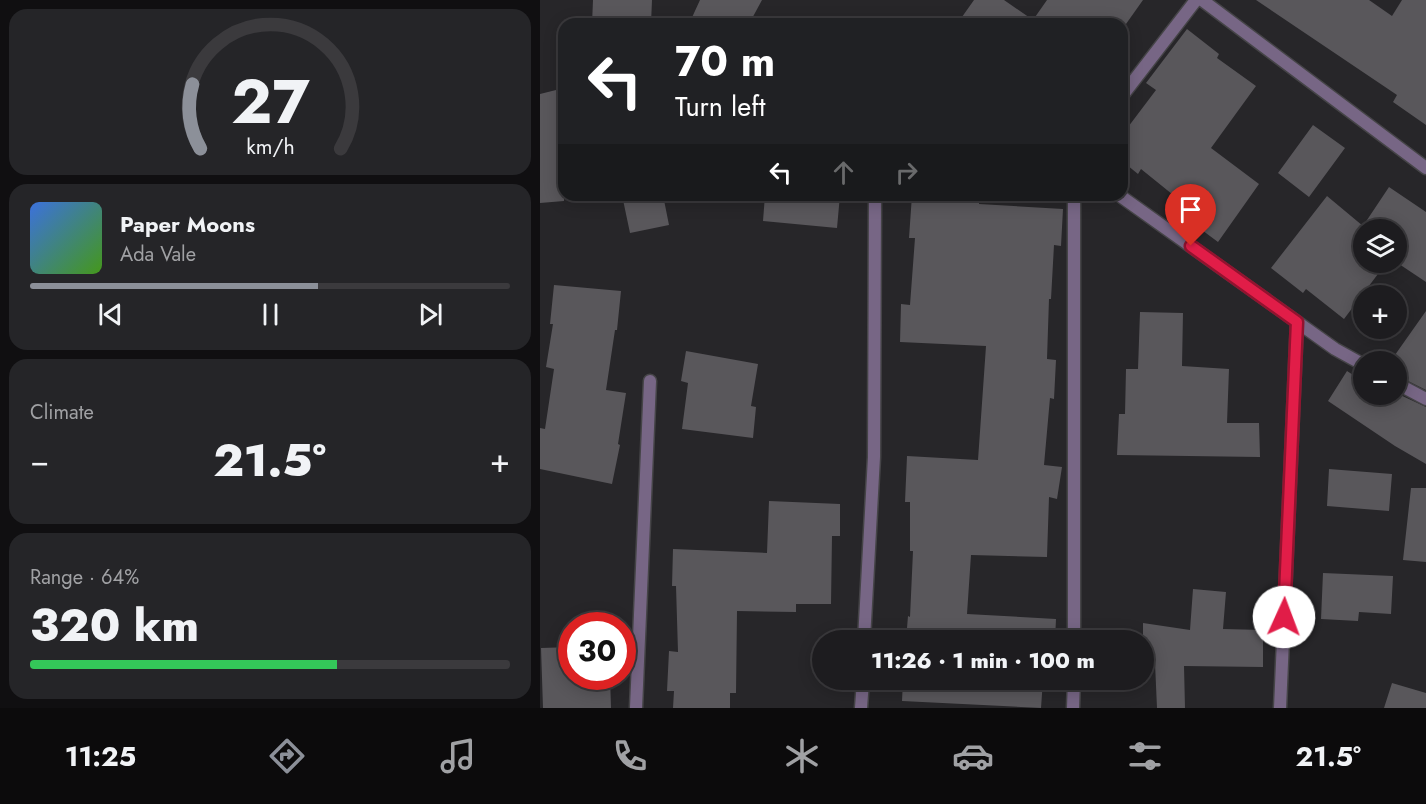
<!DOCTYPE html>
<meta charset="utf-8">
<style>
body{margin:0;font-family:Jost,sans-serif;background:#252528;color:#f1f3f6;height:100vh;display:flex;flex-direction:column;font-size:22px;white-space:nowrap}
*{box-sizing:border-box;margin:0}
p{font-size:20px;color:#a0a1a4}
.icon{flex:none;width:33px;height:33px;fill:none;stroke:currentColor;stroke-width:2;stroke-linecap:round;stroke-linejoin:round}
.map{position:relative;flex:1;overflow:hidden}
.details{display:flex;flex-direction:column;gap:9px;padding:9px;background:#100f11;width:540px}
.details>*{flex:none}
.hud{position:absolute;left:18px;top:18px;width:570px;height:183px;border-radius:18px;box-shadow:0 3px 15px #0003,0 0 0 2px #3b3a3d;background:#202124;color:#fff;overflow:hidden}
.controls{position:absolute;left:813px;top:219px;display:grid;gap:12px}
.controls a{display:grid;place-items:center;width:54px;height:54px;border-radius:50%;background:#1d1c1f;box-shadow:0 3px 15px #0003,0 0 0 2px #3b3a3d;font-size:30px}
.speed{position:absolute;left:18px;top:612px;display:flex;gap:12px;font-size:30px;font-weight:700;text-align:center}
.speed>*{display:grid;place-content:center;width:78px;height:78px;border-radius:50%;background:#1d1c1f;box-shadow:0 3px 15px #0003,0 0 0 2px #3b3a3d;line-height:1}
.speed .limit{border:9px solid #d22;background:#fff;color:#111}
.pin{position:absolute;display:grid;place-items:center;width:51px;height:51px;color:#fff;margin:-62px -26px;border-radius:50% 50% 50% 0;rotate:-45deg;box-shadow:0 0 6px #0007}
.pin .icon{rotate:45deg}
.me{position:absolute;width:66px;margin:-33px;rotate:2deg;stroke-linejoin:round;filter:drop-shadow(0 0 4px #0008)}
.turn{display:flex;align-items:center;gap:21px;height:126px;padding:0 18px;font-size:27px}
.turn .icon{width:78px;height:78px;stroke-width:2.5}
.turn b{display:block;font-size:42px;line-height:51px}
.lanes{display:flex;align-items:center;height:57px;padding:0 18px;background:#0003;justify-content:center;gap:30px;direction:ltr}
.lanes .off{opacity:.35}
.big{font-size:45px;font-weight:800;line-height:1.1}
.details .card{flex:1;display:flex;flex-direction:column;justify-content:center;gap:9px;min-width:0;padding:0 21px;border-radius:18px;background:#252528}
.details .dial{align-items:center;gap:0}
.dial svg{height:156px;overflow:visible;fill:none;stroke:#3b3a3d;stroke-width:7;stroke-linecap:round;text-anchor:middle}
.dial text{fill:#f1f3f6;stroke:none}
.song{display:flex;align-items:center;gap:18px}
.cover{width:72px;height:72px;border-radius:9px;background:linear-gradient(135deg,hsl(220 70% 55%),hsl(100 70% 35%))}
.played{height:6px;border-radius:3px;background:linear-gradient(90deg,#8c9099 60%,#3b3a3d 60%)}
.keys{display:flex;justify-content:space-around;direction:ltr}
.heat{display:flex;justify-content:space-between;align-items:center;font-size:33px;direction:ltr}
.charge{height:9px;border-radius:4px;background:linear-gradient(90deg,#34c759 64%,#3b3a3d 0)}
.trip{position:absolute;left:272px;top:630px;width:342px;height:60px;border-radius:30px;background:#1d1c1f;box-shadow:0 3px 15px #0003,0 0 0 2px #3b3a3d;font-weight:800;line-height:60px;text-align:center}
.dock{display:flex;height:96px;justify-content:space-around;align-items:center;background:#0c0b0c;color:#a0a1a4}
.dock .icon{width:42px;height:42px}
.dock .active{color:#8c9099}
.dock b{font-size:27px;color:#f1f3f6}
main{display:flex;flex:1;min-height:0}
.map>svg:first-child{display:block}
</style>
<main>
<section class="details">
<div class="card dial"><svg viewBox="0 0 100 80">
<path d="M14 69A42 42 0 1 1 86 69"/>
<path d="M14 69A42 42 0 0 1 10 36" stroke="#8c9099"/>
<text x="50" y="56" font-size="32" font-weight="700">27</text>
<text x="50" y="72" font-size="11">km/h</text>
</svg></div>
<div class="card">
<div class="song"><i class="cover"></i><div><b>Paper Moons</b><p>Ada Vale</p></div></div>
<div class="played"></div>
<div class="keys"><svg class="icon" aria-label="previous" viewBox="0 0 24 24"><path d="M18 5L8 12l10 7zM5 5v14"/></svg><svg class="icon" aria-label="pause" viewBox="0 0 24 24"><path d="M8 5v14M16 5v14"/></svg><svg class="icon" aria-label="next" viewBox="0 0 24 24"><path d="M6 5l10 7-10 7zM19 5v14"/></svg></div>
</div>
<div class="card"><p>Climate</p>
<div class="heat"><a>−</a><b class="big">21.5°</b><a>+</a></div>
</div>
<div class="card"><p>Range · 64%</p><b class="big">320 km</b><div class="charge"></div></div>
</section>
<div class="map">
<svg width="886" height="708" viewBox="0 0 886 708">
<rect width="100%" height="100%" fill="#272629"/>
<path fill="#59575b" d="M53 0H112L111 24H52Z
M160 0H222L209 24H149Z
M434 0H464L493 20 507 0H603L586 24H417Z
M716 0H829L852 16 862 0H886V125L853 102 857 95Z
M647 29 679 54 677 58 716 86 671 148 719 184 678 242 647 219 653 211 601 169 598 174 582 161V135L616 90 606 83Z
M24 88V201L0 203V94Z
M773 125 805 148 769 197 738 173Z
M849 187 886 212V282L856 262V230H824V262H847L804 319 766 289 763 293 731 268 787 196 823 226Z
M82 195H123L129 225 90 233Z
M225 195H300L297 228 223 221Z
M372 195 439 199V204L523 209 521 246 514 245 511 299H509L507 359 516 360 514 399 510 398 504 465 522 467 517 499 509 497 507 557 431 555 427 614 516 619 515 640H366L368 616 370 617 373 551H370V502H365L367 456 438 460 446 346 360 342 361 304 370 305 375 238H369Z
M14 285 81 291 77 330H75L66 390 86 393 78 444 80 445 72 484 0 469V428L5 429 14 369 6 367 13 324H10Z
M886 311V390L856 375V362H850Z
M600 312 643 313 642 366 689 369 687 423H719L720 457 577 455 579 414H585L586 369H598Z
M146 351 218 364 211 406 216 407 213 438 142 429 148 383 141 381Z
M807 371 824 382V394H856V393L886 407V464L855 446 788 401Z
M789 469 852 474 849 511 787 506Z
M871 488H886V562L863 560Z
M229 501 300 504V536H292L291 604H256V612L197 611 196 693H190V708H133L134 691H127L129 651 138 652 136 586H132L133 549 227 553Z
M783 573 853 576 851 614 819 612 818 621 781 619Z
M653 589 686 592 683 629 723 630V667L644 666 645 708H617L615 663 603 662V623L650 630Z
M32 647V676H70L71 708H3L1 648Z
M363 680H503L501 708 362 701Z
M852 683 886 693V708H844Z"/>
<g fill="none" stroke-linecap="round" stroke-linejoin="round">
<defs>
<path id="minor" d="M662 0 886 168
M582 96 656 0
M534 195V640
M579 195 795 349 824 365
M856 383 886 399
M324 640 334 457 335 195
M96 708 110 381
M321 708 323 680
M533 708 534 680
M740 708 757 322"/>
</defs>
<use href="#minor" stroke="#454447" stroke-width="15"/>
<use href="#minor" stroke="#776685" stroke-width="12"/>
</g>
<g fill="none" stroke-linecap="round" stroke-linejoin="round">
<defs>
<path id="route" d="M651 246 757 322 744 617"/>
</defs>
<use href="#route" stroke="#92132f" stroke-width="15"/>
<use href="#route" stroke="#e11d48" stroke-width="10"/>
</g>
</svg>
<div class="controls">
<a><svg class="icon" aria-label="layers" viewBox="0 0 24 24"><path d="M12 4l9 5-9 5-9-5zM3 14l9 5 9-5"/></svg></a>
<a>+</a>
<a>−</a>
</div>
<div class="speed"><div class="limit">30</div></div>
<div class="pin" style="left:651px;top:246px;background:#d93025"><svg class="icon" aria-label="arrive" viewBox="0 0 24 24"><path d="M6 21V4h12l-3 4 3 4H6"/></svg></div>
<svg class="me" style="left:744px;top:617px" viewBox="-20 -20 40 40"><circle r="19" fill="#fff"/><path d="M0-13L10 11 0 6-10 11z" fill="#e11d48"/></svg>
<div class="trip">11:26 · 1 min · 100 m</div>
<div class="hud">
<div class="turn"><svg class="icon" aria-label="left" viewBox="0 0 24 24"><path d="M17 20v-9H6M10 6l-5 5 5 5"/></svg><div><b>70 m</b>Turn left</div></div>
<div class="lanes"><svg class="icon" aria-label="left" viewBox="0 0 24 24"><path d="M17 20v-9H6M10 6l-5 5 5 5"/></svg><svg class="icon off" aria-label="ahead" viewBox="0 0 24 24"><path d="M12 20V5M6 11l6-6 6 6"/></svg><svg class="icon off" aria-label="right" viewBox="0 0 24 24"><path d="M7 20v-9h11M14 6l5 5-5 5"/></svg></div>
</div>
</div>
</main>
<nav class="dock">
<b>11:25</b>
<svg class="icon active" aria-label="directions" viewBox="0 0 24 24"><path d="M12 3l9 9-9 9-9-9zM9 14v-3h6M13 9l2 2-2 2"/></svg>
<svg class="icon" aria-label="music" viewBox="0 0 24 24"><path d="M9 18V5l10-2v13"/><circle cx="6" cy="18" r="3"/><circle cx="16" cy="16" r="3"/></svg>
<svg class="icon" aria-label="phone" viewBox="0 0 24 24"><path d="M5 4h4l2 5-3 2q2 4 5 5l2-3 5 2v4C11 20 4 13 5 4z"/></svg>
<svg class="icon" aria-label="climate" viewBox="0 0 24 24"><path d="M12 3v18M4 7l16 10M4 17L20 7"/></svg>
<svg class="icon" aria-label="car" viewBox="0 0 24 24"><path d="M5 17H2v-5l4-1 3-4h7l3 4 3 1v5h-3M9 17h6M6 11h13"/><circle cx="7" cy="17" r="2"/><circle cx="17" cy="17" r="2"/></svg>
<svg class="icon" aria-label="filters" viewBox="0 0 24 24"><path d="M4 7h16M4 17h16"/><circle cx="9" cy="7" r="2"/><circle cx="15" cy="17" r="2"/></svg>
<b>21.5°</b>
</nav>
